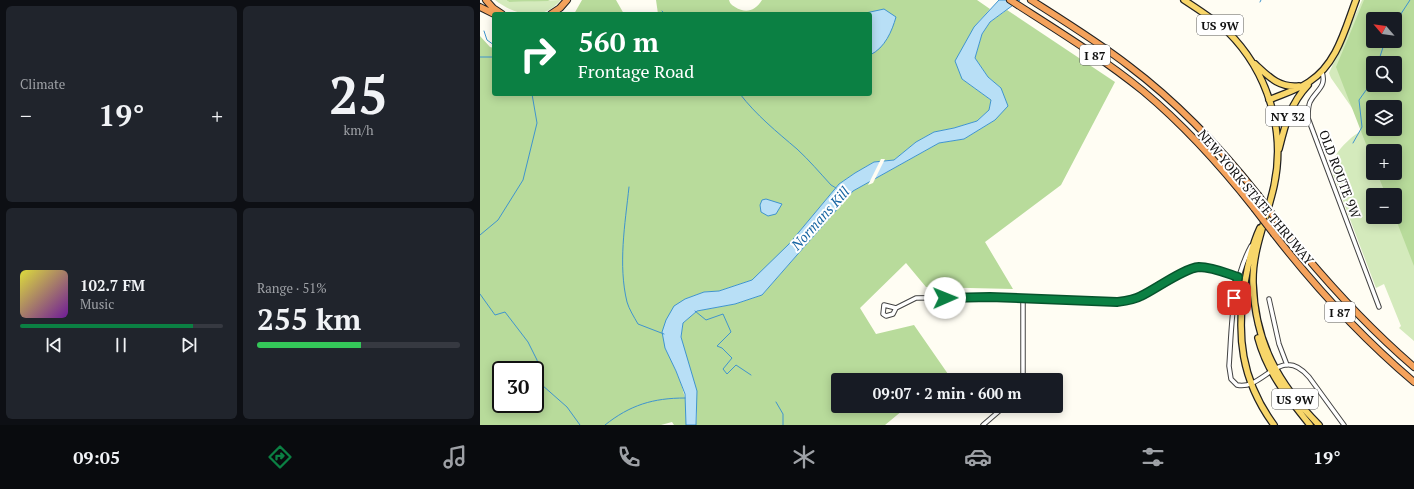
<!DOCTYPE html>
<meta charset="utf-8">
<style>
body{margin:0;font-family:"PT Serif",serif;background:#20242c;color:#f1f3f6;height:100vh;display:flex;flex-direction:column;font-size:15px;white-space:nowrap}
*{box-sizing:border-box;margin:0}
p{font-size:13px;color:#9ea1a6}
.icon{flex:none;width:22px;height:22px;fill:none;stroke:currentColor;stroke-width:2;stroke-linecap:round;stroke-linejoin:round}
.map{position:relative;flex:1;overflow:hidden}
.side{display:flex;flex-direction:column;gap:6px;padding:6px;background:#0d0f14;width:480px}
.side>*{flex:none}
.banner{position:absolute;left:12px;top:12px;width:380px;height:84px;border-radius:4px;box-shadow:0 2px 10px #0003;background:#0b8043;color:#fff;overflow:hidden}
.needle{width:26px;rotate:298deg}
.buttons{position:absolute;left:886px;top:12px;display:grid;gap:8px}
.buttons a{display:grid;place-items:center;width:36px;height:36px;border-radius:4px;background:#171b24;box-shadow:0 2px 10px #0003;font-size:20px}
.speed{position:absolute;left:12px;top:361px;display:flex;gap:8px;font-size:20px;font-weight:700;text-align:center}
.speed>*{display:grid;place-content:center;width:52px;height:52px;border-radius:50%;background:#171b24;box-shadow:0 2px 10px #0003;line-height:1}
.speed .limit{border:2px solid #111;border-radius:6px;background:#fff;color:#111}
.pin{position:absolute;display:grid;place-items:center;width:34px;height:34px;color:#fff;margin:-17px;border-radius:8px;box-shadow:0 2px 6px #0006}
.me{position:absolute;width:44px;margin:-22px;rotate:89deg;stroke-linejoin:round;filter:drop-shadow(0 0 3px #0008)}
.turn{display:flex;align-items:center;gap:14px;height:84px;padding:0 20px;font-size:18px}
.turn .icon{width:52px;height:52px;stroke-width:2.5}
.turn b{display:block;font-size:28px;line-height:34px}
.big{font-size:30px;font-weight:700;line-height:1.1}
.side .tile{flex:1;display:flex;flex-direction:column;justify-content:center;gap:6px;min-width:0;padding:0 14px;border-radius:6px;background:#20242c}
.side .dial{align-items:center;gap:0}
.dial b{font-size:52px;line-height:1}
.song{display:flex;align-items:center;gap:12px}
.cover{width:48px;height:48px;border-radius:6px;background:linear-gradient(135deg,hsl(60 70% 55%),hsl(280 70% 35%))}
.played{height:4px;border-radius:2px;background:linear-gradient(90deg,#0b8043 85%,#363941 85%)}
.keys{display:flex;justify-content:space-around;direction:ltr}
.heat{display:flex;justify-content:space-between;align-items:center;font-size:22px;direction:ltr}
.charge{height:6px;border-radius:3px;background:linear-gradient(90deg,#34c759 51%,#363941 0)}
.side .tiles{flex:1;display:grid;gap:6px;grid-template-columns:repeat(2,1fr)}
.trip{position:absolute;left:351px;top:373px;width:232px;height:40px;border-radius:4px;background:#171b24;box-shadow:0 2px 10px #0003;font-weight:700;line-height:40px;text-align:center}
.dock{display:flex;height:64px;justify-content:space-around;align-items:center;background:#090b0e;color:#9ea1a6}
.dock .icon{width:28px;height:28px}
.dock .current{color:#0b8043}
.dock b{font-size:18px;color:#f1f3f6}
main{display:flex;flex:1;min-height:0}
.map>svg:first-child{display:block}
</style>
<main>
<section class="side">
<div class="tiles">
<div class="tile"><p>Climate</p>
<div class="heat"><a>−</a><b class="big">19°</b><a>+</a></div>
</div>
<div class="tile dial"><b>25</b><p>km/h</p></div>
<div class="tile">
<div class="song"><i class="cover"></i><div><b>102.7 FM</b><p>Music</p></div></div>
<div class="played"></div>
<div class="keys"><svg class="icon" aria-label="previous" viewBox="0 0 24 24"><path d="M18 5L8 12l10 7zM5 5v14"/></svg><svg class="icon" aria-label="pause" viewBox="0 0 24 24"><path d="M8 5v14M16 5v14"/></svg><svg class="icon" aria-label="next" viewBox="0 0 24 24"><path d="M6 5l10 7-10 7zM19 5v14"/></svg></div>
</div>
<div class="tile"><p>Range · 51%</p><b class="big">255 km</b><div class="charge"></div></div>
</div>
</section>
<div class="map">
<svg width="934" height="425" viewBox="0 0 934 425">
<rect width="100%" height="100%" fill="#fffdf3"/>
<path fill="#d4eabc" fill-rule="evenodd" d="M15 0H26L29 2 81 0C62 22 36 16 15 0Z
M882 0H934V341L919 328 921 326 904 284 896 288 851 169C853 156 861 147 871 138 877 133 882 132 884 125L851 78 849 73ZM893 19H915V41H893ZM893 63H915V85H893ZM893 107H915V129H893ZM893 151H915V173H893ZM893 195H915V217H893Z"/>
<path fill="#b8db9b" fill-rule="evenodd" d="M26 0H70L68 1 29 2Z
M102 0H136L144 14H94Z
M176 0H249C250 4 252 5 255 7 266 14 275 11 282 0H497L510 9 494 27 482 79 511 100 509 110 497 121 474 128 454 132 436 142 414 160 394 162 375 173 359 184 309 244 292 262 272 280 239 291 224 292 205 299 185 348C197 372 210 398 206 425H194L192 422 181 425H0V36L10 47 14 48V94H390V14H178ZM21 370H55V404H21Z
M884 0H934V266L915 217V195H906L897 173H915V151H893V162L856 67ZM893 19H915V41H893ZM893 63H915V85H893ZM893 107H915V129H893Z
M527 10 635 82 581 185 505 242 533 289 446 287 426 263 380 308 396 334 434 325 468 374 460 380H358V406H428L405 425H216L217 413 201 337 203 323 217 311 255 304 282 295 373 191 459 143 484 139 515 120 521 88 508 77 495 58 502 34 510 22Z"/>
<path fill="#b8dff6" stroke="#3f94ce" d="M519 0H540L510 22 502 34 495 58 508 77 521 88 528 106 515 120 484 139 459 143 373 191 282 295 255 304 217 311 203 323 201 337 217 391 216 425H206L205 394 196 371 185 348 182 332 186 320 194 306 205 299 224 292 239 291 272 280 309 244 359 184 375 173 394 162 414 160 436 142 454 132 474 128 497 121 509 110 511 100 482 79 475 61 494 27Z
M404 9 416 17C412 31 405 48 390 55V14H381Z
M286 199 302 204 296 214 288 216 281 212 280 205 282 200Z"/>
<path fill="#fffdf3" d="M401 159H405L393 183 388 185Z"/>
<g fill="none" stroke-linecap="round" stroke-linejoin="round">
<path stroke="#3f94ce" stroke-width="1" d="M780 2 781 0
M182 11 185 14
M915 23 930 0
M4 31 7 40 14 45
M0 57H14
M898 63 905 41
M260 94C276 115 297 132 317 149 329 160 340 173 351 185L356 188
M873 143 882 127 879 100 889 86 893 74
M149 187C145 224 138 265 147 302 149 309 154 317 158 324L184 334
M0 235 18 220 43 180 57 123 52 94
M0 294 15 315 25 312 48 342 57 360 62 385 87 407 100 425
M215 311 226 320 243 314 251 332 237 346 242 348 252 358 243 369 247 374 256 365 271 375
M296 402 303 414V425
M125 425C150 405 173 398 205 398"/>
<defs>
<path id="minor" d="M842 72C847 87 836 90 830 102 828 107 828 113 828 118L899 307
M771 246C751 283 752 325 749 366L751 379 757 385C784 391 800 343 829 377L864 425
M789 299 799 344 807 365
M416 308 404 305 403 314 406 316 413 314 416 308 436 298 510 297 637 302 646 301 660 297 701 274 716 267H726L758 277
M543 380V299
M503 425 525 406"/>
<path id="primary" d="M704 0C719 10 735 20 748 32 788 72 806 131 794 186 787 218 772 250 773 283 775 342 798 384 839 425
M775 64C789 77 799 88 819 86
M789 100C803 94 817 90 829 82 857 64 865 29 876 0
M799 149C805 125 810 104 828 85
M780 228C772 245 768 264 765 282 756 335 761 380 794 425
M778 338C787 372 808 398 830 425"/>
<path id="motorway" d="M6 0 13 8 22 14
M530 0C575 29 621 57 663 91 705 126 740 165 774 208
M551 0C584 21 618 42 649 66 698 103 740 147 778 195
M0 7 14 14
M71 14 80 8 87 0
M798 222C839 274 883 323 934 367
M794 234C836 288 882 338 934 382"/>
</defs>
<use href="#minor" stroke="#434343" stroke-width="5.5"/>
<use href="#primary" stroke="#212121" stroke-width="8"/>
<use href="#motorway" stroke="#212121" stroke-width="8"/>
<use href="#minor" stroke="#fff" stroke-width="3.5"/>
<use href="#primary" stroke="#f8d66a" stroke-width="5.5"/>
<use href="#motorway" stroke="#f4a25c" stroke-width="6"/>
<defs>
<path id="motorway-bridge" d="M778 195 798 222
M774 208 794 234"/>
</defs>
<use href="#motorway-bridge" stroke="#212121" stroke-width="8" stroke-linecap="butt"/>
<use href="#motorway-bridge" stroke="#f4a25c" stroke-width="6"/>
</g>
<g fill="none" stroke-linecap="round" stroke-linejoin="round">
<defs>
<path id="route" d="M465 298 510 297 637 302C645 301 654 300 661 296 676 289 704 268 719 267 732 267 746 273 758 277L754 298"/>
</defs>
<use href="#route" stroke="#07532c" stroke-width="10"/>
<use href="#route" stroke="#0b8043" stroke-width="7"/>
</g>
<g text-anchor="middle" dominant-baseline="central" stroke-width="4" stroke-linejoin="round" paint-order="stroke">
<g fill="#fff" stroke="#585858" stroke-width="1">
<rect x="717" y="15" width="46" height="20" rx="3"/>
<rect x="600" y="45" width="30" height="20" rx="3"/>
<rect x="786" y="106" width="44" height="20" rx="3"/>
<rect x="845" y="302" width="30" height="20" rx="3"/>
<rect x="792" y="389" width="46" height="20" rx="3"/>
</g>
<g font-size="12" font-weight="bold" fill="#101010">
<text x="740" y="25">US 9W</text>
<text x="615" y="55">I 87</text>
<text x="808" y="116">NY 32</text>
<text x="860" y="312">I 87</text>
<text x="815" y="399">US 9W</text>
</g>
<g font-size="13" fill="#101010" stroke="#fff">
<text transform="translate(860 174) rotate(69)">OLD ROUTE 9W</text>
<text transform="translate(776 197) rotate(50)">NEW YORK STATE THRUWAY</text>
</g>
<g font-size="14" font-style="italic" fill="#1866a3" stroke="#fff">
<text transform="translate(340 218) rotate(-48)">Normans Kill</text>
</g>
</g>
</svg>
<div class="buttons">
<a><svg class="needle" viewBox="-14 -14 28 28"><path d="M0-13l5 13h-10z" fill="#e53935"/><path d="M0 13l5-13h-10z" fill="#9ea1a6"/></svg></a>
<a><svg class="icon" aria-label="search" viewBox="0 0 24 24"><circle cx="10" cy="10" r="6"/><path d="M15 15l6 6"/></svg></a>
<a><svg class="icon" aria-label="layers" viewBox="0 0 24 24"><path d="M12 4l9 5-9 5-9-5zM3 14l9 5 9-5"/></svg></a>
<a>+</a>
<a>−</a>
</div>
<div class="speed"><div class="limit">30</div></div>
<div class="pin" style="left:754px;top:298px;background:#d93025"><svg class="icon" aria-label="arrive" viewBox="0 0 24 24"><path d="M6 21V4h12l-3 4 3 4H6"/></svg></div>
<svg class="me" style="left:465px;top:298px" viewBox="-20 -20 40 40"><circle r="19" fill="#fff"/><path d="M0-13L10 11 0 6-10 11z" fill="#0b8043"/></svg>
<div class="trip">09:07 · 2 min · 600 m</div>
<div class="banner">
<div class="turn"><svg class="icon" aria-label="right" viewBox="0 0 24 24"><path d="M7 20v-9h11M14 6l5 5-5 5"/></svg><div><b>560 m</b>Frontage Road</div></div>
</div>
</div>
</main>
<nav class="dock">
<b>09:05</b>
<svg class="icon current" aria-label="directions" viewBox="0 0 24 24"><path d="M12 3l9 9-9 9-9-9zM9 14v-3h6M13 9l2 2-2 2"/></svg>
<svg class="icon" aria-label="music" viewBox="0 0 24 24"><path d="M9 18V5l10-2v13"/><circle cx="6" cy="18" r="3"/><circle cx="16" cy="16" r="3"/></svg>
<svg class="icon" aria-label="phone" viewBox="0 0 24 24"><path d="M5 4h4l2 5-3 2q2 4 5 5l2-3 5 2v4C11 20 4 13 5 4z"/></svg>
<svg class="icon" aria-label="climate" viewBox="0 0 24 24"><path d="M12 3v18M4 7l16 10M4 17L20 7"/></svg>
<svg class="icon" aria-label="car" viewBox="0 0 24 24"><path d="M5 17H2v-5l4-1 3-4h7l3 4 3 1v5h-3M9 17h6M6 11h13"/><circle cx="7" cy="17" r="2"/><circle cx="17" cy="17" r="2"/></svg>
<svg class="icon" aria-label="filters" viewBox="0 0 24 24"><path d="M4 7h16M4 17h16"/><circle cx="9" cy="7" r="2"/><circle cx="15" cy="17" r="2"/></svg>
<b>19°</b>
</nav>
